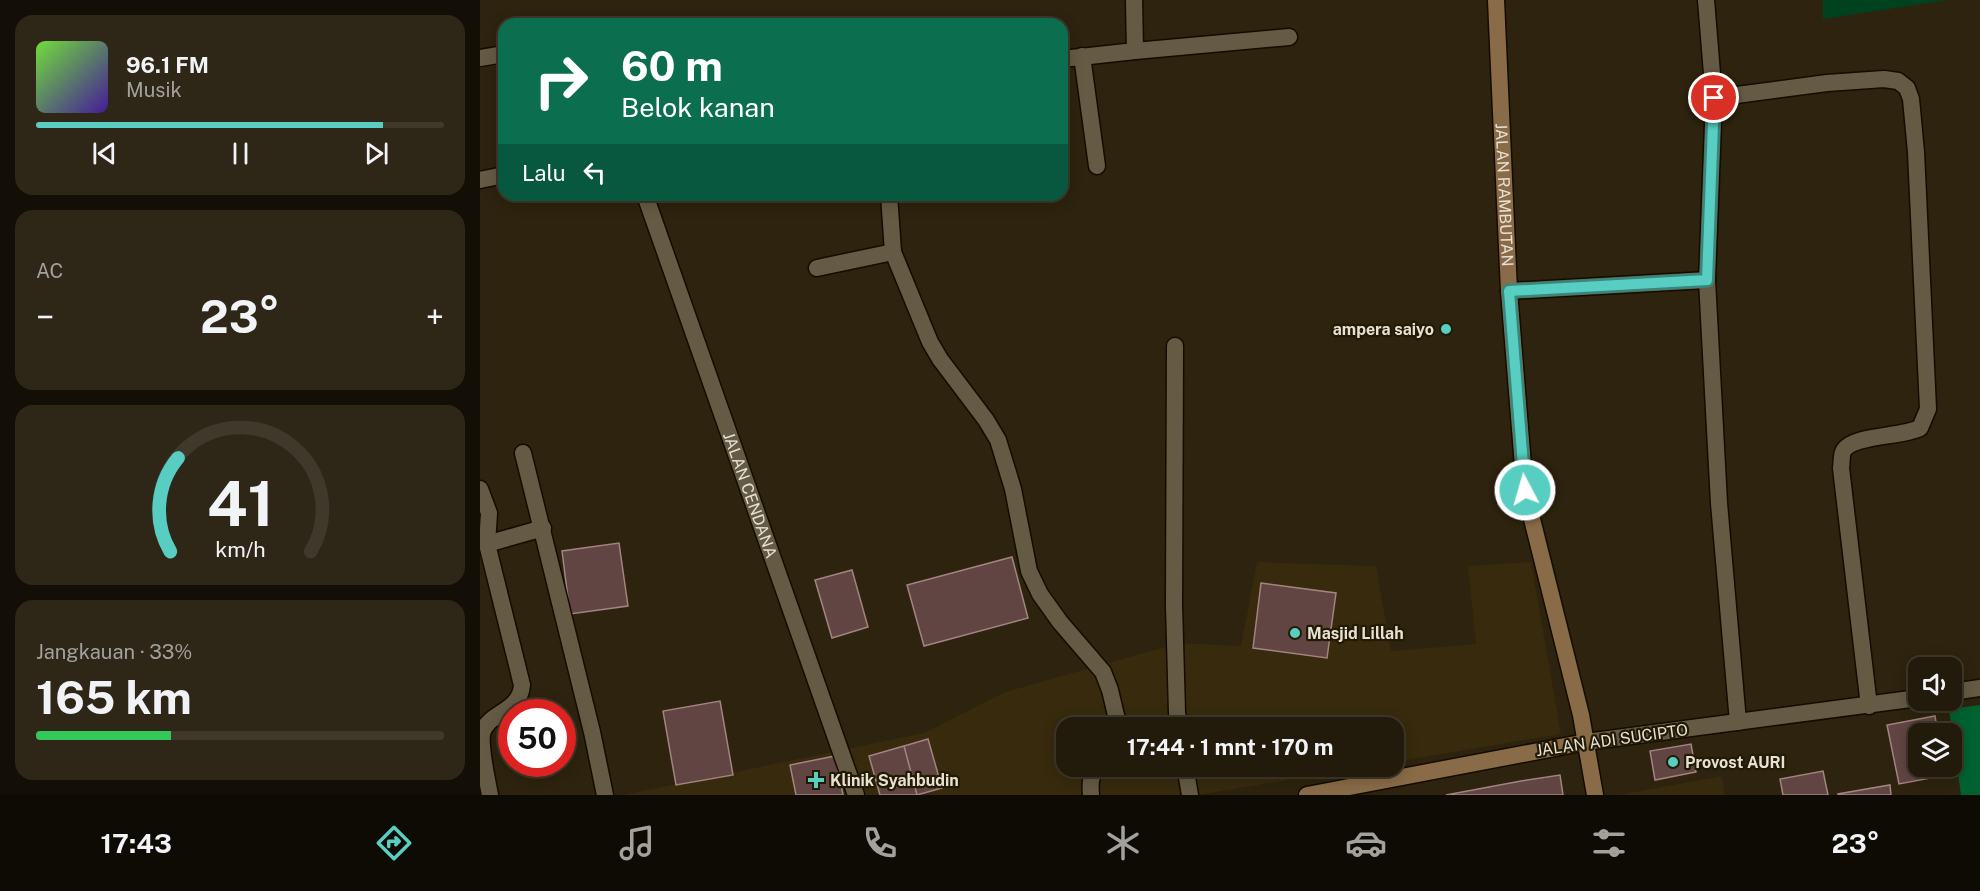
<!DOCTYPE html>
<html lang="id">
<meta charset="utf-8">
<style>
body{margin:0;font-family:"Public Sans",sans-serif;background:#2e2718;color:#f1f3f6;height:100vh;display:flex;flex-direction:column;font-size:22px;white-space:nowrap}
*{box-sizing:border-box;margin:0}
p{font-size:20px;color:#a2a19c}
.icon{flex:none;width:33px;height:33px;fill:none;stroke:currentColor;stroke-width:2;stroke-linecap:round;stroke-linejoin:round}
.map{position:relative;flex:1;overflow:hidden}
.drawer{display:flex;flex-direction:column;gap:15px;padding:15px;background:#130e06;width:480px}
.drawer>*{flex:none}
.hud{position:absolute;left:18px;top:18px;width:570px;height:183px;border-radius:18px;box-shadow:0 3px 15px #0003,0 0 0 2px #3f382b;background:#0b6e4f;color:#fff;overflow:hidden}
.fabs{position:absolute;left:1428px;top:657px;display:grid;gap:12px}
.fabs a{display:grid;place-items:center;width:54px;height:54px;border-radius:12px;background:#221a0a;box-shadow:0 3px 15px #0003,0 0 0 2px #3f382b;font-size:30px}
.speed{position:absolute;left:18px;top:699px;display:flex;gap:12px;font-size:30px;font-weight:700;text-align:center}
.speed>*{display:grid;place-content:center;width:78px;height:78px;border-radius:50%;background:#221a0a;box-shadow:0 3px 15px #0003,0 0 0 2px #3f382b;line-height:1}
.speed .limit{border:9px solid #d22;background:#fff;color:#111}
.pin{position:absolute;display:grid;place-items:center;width:51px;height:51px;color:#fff;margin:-26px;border:3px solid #fff;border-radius:50%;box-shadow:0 2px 6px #0007}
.me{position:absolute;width:66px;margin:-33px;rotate:354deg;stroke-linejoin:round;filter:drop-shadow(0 0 4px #0008)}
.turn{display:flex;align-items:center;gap:21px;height:126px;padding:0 24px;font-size:27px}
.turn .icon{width:78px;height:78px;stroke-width:2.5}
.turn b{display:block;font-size:42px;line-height:51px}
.then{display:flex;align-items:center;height:57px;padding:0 24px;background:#0003;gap:12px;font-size:22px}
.big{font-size:45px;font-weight:700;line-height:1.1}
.drawer .tile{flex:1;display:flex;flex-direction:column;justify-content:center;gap:9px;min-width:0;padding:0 21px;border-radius:18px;background:#2e2718}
.drawer .dial{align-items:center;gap:0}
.dial svg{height:156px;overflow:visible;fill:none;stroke:#3f382b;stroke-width:7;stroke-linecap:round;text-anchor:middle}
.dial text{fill:#f1f3f6;stroke:none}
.song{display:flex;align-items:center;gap:18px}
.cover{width:72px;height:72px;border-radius:9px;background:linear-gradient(135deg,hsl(100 70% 55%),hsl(260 70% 35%))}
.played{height:6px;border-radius:3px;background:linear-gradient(90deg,#57cec1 85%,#3f382b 85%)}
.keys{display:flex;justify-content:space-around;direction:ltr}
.heat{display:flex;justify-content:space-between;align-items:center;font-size:33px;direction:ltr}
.charge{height:9px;border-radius:4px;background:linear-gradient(90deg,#34c759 33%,#3f382b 0)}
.trip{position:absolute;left:576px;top:717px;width:348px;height:60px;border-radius:18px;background:#221a0a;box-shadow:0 3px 15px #0003,0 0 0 2px #3f382b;font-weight:700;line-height:60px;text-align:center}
.tabs{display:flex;height:96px;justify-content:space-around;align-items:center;background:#0e0a04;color:#a2a19c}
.tabs .icon{width:42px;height:42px}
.tabs .active{color:#57cec1}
.tabs b{font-size:27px;color:#f1f3f6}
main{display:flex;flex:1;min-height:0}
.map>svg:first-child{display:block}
</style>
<main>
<section class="drawer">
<div class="tile">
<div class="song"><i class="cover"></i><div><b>96.1 FM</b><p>Musik</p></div></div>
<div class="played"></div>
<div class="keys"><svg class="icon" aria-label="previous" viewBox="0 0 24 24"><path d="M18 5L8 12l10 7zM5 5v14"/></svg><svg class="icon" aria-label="pause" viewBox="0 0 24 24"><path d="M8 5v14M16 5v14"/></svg><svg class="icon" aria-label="next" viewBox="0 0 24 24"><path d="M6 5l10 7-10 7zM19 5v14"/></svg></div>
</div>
<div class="tile"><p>AC</p>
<div class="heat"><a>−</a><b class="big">23°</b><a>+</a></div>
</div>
<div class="tile dial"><svg viewBox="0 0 100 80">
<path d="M14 69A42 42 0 1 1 86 69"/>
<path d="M14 69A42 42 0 0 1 18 21" stroke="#57cec1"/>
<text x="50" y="56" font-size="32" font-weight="700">41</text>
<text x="50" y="72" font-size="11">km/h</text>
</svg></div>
<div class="tile"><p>Jangkauan · 33%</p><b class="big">165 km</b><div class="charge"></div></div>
</section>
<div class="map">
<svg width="1500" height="795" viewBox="0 0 1500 795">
<rect width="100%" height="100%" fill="#2d230e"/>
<path fill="#372a0d" d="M777 562 896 566 911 651 996 644 988 566 1051 562 1081 734 914 762V728H586V766L886 767 717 795H143L444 733 525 692 699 643 761 646Z
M1242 776 1245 795H1138L1226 779Z"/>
<path fill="#00421e" d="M1343 0H1468L1343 19Z"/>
<path fill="#006230" d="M1500 705V795H1481L1469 709Z"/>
<path fill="#604543" stroke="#a28480" stroke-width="1.5" d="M139 543 148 606 90 614 82 551Z
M532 557 548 618 444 646 427 585Z
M372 570 388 627 352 638 335 580Z
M781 583 856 593 847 658 773 648Z
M240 701 253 775 196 785 183 711Z
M1455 716 1458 734H1438V766H1465L1467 775 1419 784 1407 725Z
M448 739 462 788 437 795 424 746Z
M1211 744 1216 772 1175 780 1170 751Z
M424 746 437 795H400L389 756Z
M355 756 363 795H316L310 765Z
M1343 771 1348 795H1303L1300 779Z
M1080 775 1083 795H966L1041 781Z
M1410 785 1411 795H1358V794Z"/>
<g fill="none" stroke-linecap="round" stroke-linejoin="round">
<defs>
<g id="minor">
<path d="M1226 0 1234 98 1227 280 1239 503 1258 722"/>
<path d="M655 51 809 37"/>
<path d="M602 56 617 166"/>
<path d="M0 58 24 54"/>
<path d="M582 59 655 51 654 0"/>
<path d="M1234 98 1347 83 1404 79 1418 81 1427 88 1431 99 1436 152 1448 409 1440 428C1422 437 1373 435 1364 450 1361 454 1362 462 1361 468L1389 706"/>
<path d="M0 180 24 175"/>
<path id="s1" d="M165 195 376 795"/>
<path d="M413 252 450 342 460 359 506 420 518 440 533 489 549 571 560 594 580 622 623 672 630 690 639 728"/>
<path d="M337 268 413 252 409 195"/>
<path d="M1029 291 1227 280"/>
<path d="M695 346 694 605 697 713 700 728"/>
<path d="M43 453 112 732 125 795"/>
<path d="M0 489 9 513 7 544"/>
<path d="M1472 692 1500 688"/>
<path d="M1106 742 1438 698"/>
<path d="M705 766 710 795"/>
<path d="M10 795C7 779 0 749 2 734 7 712 40 713 42 685L7 544 63 528"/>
<path d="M611 795C610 784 610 774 619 766"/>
</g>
<g id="secondary">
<path id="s2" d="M1016 0 1029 291 1045 491 1101 715 1115 795"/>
<path d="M827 795 1106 742"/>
</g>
</defs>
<use href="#minor" stroke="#150c00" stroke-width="19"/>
<use href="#secondary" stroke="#150c00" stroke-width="19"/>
<use href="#minor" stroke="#655b44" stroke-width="16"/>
<use href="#secondary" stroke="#896b47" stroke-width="16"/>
</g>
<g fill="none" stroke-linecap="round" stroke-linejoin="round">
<defs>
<path id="route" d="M1045 490 1029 291 1227 280 1234 98"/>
</defs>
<use href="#route" stroke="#39867d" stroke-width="15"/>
<use href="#route" stroke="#57cec1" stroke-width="10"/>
</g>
<g fill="#57cec1" stroke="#231a05" stroke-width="2">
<circle cx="966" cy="329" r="6"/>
<circle cx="815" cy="633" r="6"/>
<circle cx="1193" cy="762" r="6"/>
<path d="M333 771h6v6h6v6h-6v6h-6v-6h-6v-6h6z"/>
</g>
<g text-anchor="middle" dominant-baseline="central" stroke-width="4.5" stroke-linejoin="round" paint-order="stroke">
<g font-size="16" fill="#e7e1d4" stroke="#231a05">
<text stroke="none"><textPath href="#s2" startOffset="195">JALAN RAMBUTAN</textPath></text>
<text stroke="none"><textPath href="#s1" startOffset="318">JALAN CENDANA</textPath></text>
<text transform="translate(1132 740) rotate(-8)">JALAN ADI SUCIPTO</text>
</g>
<g font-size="16" font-weight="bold" fill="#e7e1d4" stroke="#231a05" text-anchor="start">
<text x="954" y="329" text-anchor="end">ampera saiyo</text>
<text x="827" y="633">Masjid Lillah</text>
<text x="1205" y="762">Provost AURI</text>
<text x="350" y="780">Klinik Syahbudin</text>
</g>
</g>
</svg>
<div class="fabs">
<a><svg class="icon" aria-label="sound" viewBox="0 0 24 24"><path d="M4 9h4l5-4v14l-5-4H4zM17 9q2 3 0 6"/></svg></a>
<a><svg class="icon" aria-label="layers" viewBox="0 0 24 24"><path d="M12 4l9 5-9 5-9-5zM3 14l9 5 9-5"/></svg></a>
</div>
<div class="speed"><div class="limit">50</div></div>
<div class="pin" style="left:1234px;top:98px;background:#d93025"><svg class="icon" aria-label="arrive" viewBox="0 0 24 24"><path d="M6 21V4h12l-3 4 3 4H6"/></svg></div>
<svg class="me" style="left:1045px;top:490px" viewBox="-20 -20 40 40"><circle r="17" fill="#57cec1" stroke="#fff" stroke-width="3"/><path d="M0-11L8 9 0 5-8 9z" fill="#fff"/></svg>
<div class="trip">17:44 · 1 mnt · 170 m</div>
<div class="hud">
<div class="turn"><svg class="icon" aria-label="right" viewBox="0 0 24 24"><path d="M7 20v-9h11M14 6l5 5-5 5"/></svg><div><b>60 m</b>Belok kanan</div></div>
<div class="then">Lalu<svg class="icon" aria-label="left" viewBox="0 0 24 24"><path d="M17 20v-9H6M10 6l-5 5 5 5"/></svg></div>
</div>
</div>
</main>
<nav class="tabs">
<b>17:43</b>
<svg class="icon active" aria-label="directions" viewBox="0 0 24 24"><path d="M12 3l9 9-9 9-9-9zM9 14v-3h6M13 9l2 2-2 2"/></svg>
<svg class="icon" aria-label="music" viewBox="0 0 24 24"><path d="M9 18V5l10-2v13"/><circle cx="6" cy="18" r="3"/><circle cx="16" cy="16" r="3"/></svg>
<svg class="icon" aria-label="phone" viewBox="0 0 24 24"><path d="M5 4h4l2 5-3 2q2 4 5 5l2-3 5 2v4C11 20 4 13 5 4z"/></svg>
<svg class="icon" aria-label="climate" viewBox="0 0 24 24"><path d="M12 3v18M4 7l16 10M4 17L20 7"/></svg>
<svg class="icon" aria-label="car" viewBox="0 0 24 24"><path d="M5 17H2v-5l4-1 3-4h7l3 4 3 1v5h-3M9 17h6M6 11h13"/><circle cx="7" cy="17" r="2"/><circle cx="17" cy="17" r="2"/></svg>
<svg class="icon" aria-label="filters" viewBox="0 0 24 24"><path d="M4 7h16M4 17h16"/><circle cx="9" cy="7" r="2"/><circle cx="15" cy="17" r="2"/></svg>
<b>23°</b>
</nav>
